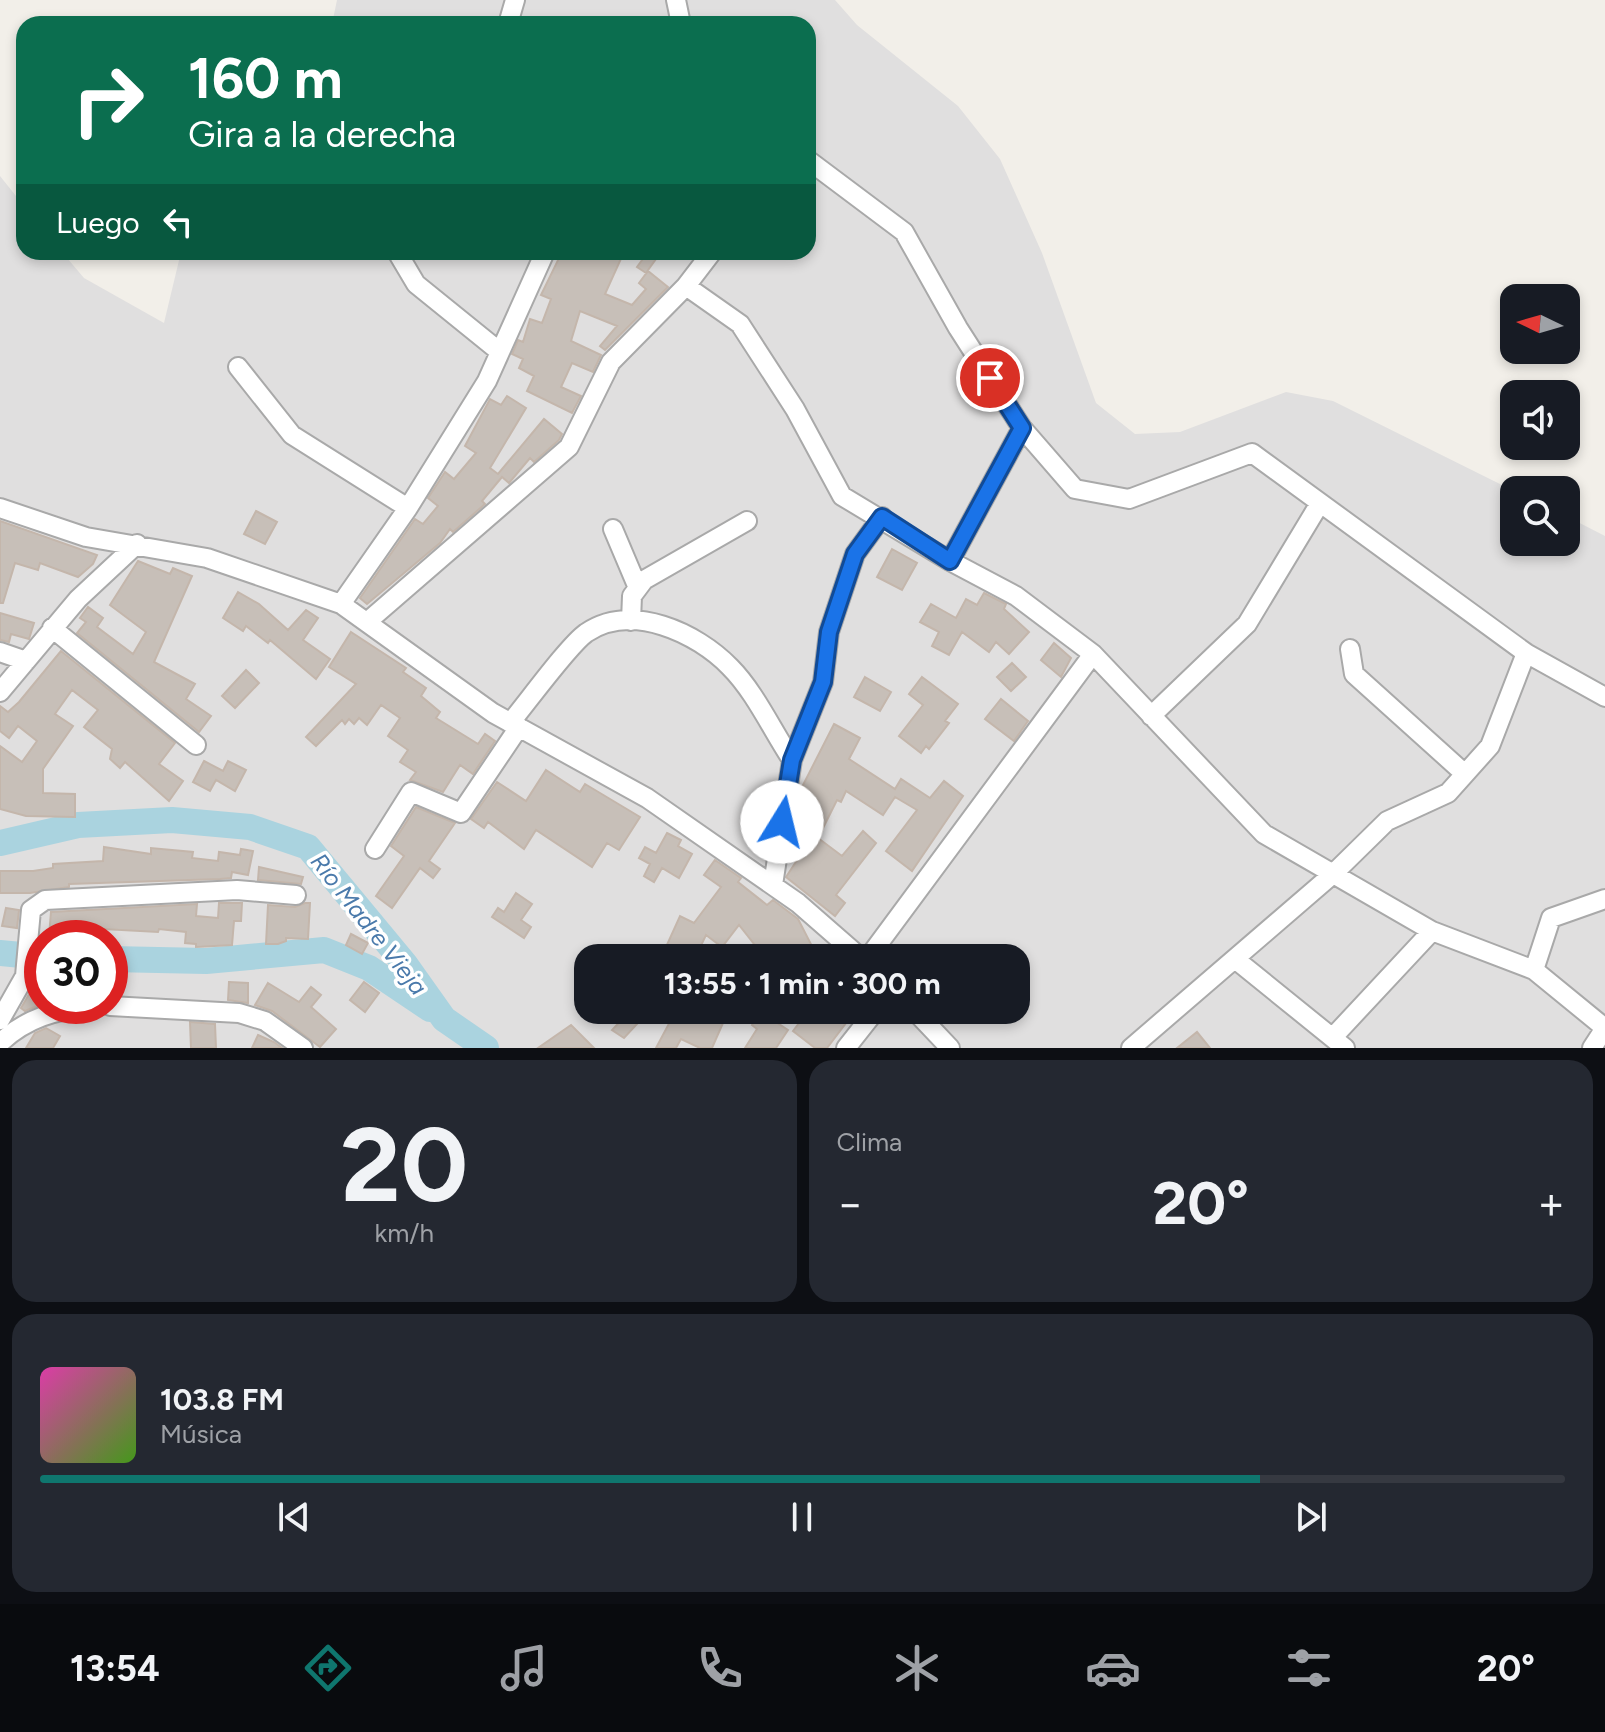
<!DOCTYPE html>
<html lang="es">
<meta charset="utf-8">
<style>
body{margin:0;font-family:Figtree,sans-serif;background:#242831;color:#f1f3f6;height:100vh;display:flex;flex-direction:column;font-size:30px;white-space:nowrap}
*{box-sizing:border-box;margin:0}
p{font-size:26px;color:#9ea1a6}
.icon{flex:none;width:44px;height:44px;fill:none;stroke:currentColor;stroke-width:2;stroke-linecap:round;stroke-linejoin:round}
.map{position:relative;height:1048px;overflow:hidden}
.details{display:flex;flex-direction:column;gap:12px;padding:12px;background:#0d0f14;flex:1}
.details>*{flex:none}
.guide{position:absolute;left:16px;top:16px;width:800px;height:244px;border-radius:24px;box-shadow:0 4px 12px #0003;background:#0b6e4f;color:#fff;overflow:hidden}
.needle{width:52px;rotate:275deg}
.controls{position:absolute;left:1500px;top:284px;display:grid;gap:16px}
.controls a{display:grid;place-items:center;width:80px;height:80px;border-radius:16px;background:#171b24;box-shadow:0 4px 12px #0003;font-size:40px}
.speed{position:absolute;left:24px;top:920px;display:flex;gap:16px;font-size:40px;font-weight:700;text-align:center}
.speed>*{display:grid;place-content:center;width:104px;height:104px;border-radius:50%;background:#171b24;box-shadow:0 4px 12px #0003;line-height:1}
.speed .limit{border:12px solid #d22;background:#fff;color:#111}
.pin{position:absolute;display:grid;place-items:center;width:68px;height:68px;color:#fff;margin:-34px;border:4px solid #fff;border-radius:50%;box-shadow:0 2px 8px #0007}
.me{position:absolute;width:88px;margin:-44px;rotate:9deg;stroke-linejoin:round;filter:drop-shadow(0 0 6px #0008)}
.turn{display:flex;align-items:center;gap:28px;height:168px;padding:0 40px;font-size:36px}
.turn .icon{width:104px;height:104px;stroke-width:2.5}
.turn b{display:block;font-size:56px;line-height:68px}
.then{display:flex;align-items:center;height:76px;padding:0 40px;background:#0003;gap:16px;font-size:30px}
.big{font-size:60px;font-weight:700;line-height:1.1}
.details .widget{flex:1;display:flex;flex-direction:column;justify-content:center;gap:12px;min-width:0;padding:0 28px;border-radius:24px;background:#242831}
.details .dial{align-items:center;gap:0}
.dial b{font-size:104px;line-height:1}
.song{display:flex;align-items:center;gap:24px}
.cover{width:96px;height:96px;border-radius:12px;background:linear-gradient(135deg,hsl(320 70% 55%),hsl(100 70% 35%))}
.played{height:8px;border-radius:4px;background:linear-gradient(90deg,#0f766e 80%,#363941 80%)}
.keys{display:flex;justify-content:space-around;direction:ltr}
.heat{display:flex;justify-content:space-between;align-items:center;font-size:44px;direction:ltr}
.details .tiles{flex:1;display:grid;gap:12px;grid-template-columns:1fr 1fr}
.widget:last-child{grid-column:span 2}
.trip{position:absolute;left:574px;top:944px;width:456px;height:80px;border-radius:24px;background:#171b24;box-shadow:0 4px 12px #0003;font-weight:700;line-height:80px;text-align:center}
.dock{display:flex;height:128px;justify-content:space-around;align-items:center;background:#090b0e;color:#9ea1a6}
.dock .icon{width:56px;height:56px}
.dock .on{color:#0f766e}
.dock b{font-size:36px;color:#f1f3f6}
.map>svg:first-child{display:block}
</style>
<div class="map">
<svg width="1605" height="1048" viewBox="0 0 1605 1048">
<rect width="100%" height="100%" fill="#f2efe9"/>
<path fill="#e0dfdf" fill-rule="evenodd" d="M337 0H835L857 25 958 106 1000 159 1042 253 1096 403 1135 434 1180 432 1286 392 1333 401 1514 491V542H1566V516L1605 536V1048H0V176L24 206V252H62L84 278 164 323 181 252H808V24H332ZM42 938H110V1006H42ZM588 958H1016V1010H588Z"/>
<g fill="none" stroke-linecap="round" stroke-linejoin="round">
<path stroke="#aad3df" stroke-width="26" d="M0 843 78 825 172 820 250 827 308 847 405 964 444 1019 486 1048
M0 953 42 957
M110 959 206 961 324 950 369 968 430 1009"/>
</g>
<path fill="#c7bfb8" stroke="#c4b6ab" stroke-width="2" d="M562 252H624L605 294 632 305 646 289 639 283 648 271 668 287 605 350 600 346 617 326 580 311 571 341 601 355 593 372 572 363 561 387 581 396 572 413 527 391 534 376 519 368 523 359 512 354 518 340 523 342 530 319 542 323 551 299 541 295Z
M648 252H661L646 273 637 267Z
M507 396 526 408 490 468 498 474 544 419 562 434 559 440 534 462 530 458 509 483 502 477 482 501 485 504 453 532 450 529 440 543 367 604 360 598 415 519 423 524 438 506 428 498 443 475 445 472 454 479 476 453 465 446 490 399 501 405Z
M256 511 277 522 265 544 244 534Z
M0 521 97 555 93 564 78 577 40 563 38 570 15 563 3 603H0Z
M892 549 917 563 902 590 877 577Z
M138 561 170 574 173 568 192 576 154 662 195 684 186 699 211 716 199 732 77 633 86 622 80 618 88 607 103 618 97 627 133 654 146 632 110 605Z
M238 592 259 604 288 630 306 610 318 618 303 640 330 659 316 679 270 640 268 643 246 626 243 631 223 618Z
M984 593 1006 604 1004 609 1029 632 1009 654 996 642 989 652 962 632 949 655 932 646 939 632 920 622 931 604 956 618 966 599 977 605Z
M0 613 34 623 29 639 11 634 9 642 0 640Z
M351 632 406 668 403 672 426 688 421 696 440 712 436 718 478 744 485 734 495 741 473 774 460 765 443 792 410 780 416 772 400 762 408 750 388 736 400 718 381 705 367 725 359 718 354 724 349 719 345 724 342 720 316 746 306 737 356 684 329 667Z
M1054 643 1071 658 1061 677 1041 660Z
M61 651 175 743 159 764 183 781 169 801 125 762 120 768 110 759 112 749 84 727 98 710 72 690 55 714 73 726 43 769V793L75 794V817L26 816 0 809V746L22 762 37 741 18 726 9 738 0 731V706L8 712 19 702Z
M1012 663 1026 677 1011 691 997 677Z
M246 670 259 683 235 708 222 696Z
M865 677 891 692 880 711 854 697Z
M922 677 958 704 945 721 949 723 929 749 926 746 921 753 899 736 923 705 909 694Z
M1001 699 1028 721 1014 741 985 719Z
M834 724 860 738 849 759 895 789 901 779 930 798 944 781 963 796 912 871 886 851 917 810 895 797 883 815 846 791 841 802 837 800 818 838 842 856 863 831 876 843 836 895 845 903 835 916 786 877 805 848 800 845 803 842 792 837 796 810 804 795 799 793Z
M204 761 223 771 228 761 246 770 235 791 216 780 210 791 193 782Z
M546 770 580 792 585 784 640 817 619 850 607 843 592 867 536 830 524 849 488 822 484 828 471 819 497 782 526 801Z
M416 807 455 823 429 861 440 869 433 878 420 868 392 908 376 896 404 856 391 846Z
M667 833 681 840 678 846 692 854 679 878 662 868 654 882 644 876 650 864 639 858 645 847 656 853Z
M104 847 151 854V848L193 852 192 858 218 861 219 852 240 855 241 849 253 851 248 875 232 872 231 878 220 879 69 884V887L30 893H0V871H33L53 868V864L103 861Z
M715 860 741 878 738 882 767 905 773 900 798 919 815 952 805 958H782L777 950 765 958 739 925 722 947 706 935 695 958H661L680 916 694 923 721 887 704 875Z
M259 867 303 877 301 884 258 880Z
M516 893 532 904 521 920 531 927 524 938 492 917 498 908 504 912Z
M219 903H242L241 921H234L232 945 196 947V944L185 943 186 932 159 929 158 932 66 927 65 937 49 936 51 912 197 904 196 916 218 918Z
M305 903H310L308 939 286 938V941L278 944H266L268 905 295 907Z
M6 908 19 910 17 928 2 926Z
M351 934 368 943 362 954 346 945Z
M42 972V1004L25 1011 21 1008Z
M229 982 248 983V1003L228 1000Z
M364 982 379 993 365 1012 350 1000Z
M268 983 299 1002 311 987 321 995 311 1007 336 1029 320 1047 272 1011 255 1005Z
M631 1010H650L624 1038 612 1030Z
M653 1010H692L723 1023 712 1048H700L681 1039 676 1048H656L672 1018Z
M809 1010H856L827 1048H815L793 1031Z
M761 1012 788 1030 776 1048H745L757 1029 752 1025Z
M190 1022 215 1024 216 1048H191Z
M571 1025 594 1048H538Z
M46 1028 60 1036 53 1048H26L35 1033Z
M1197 1032 1210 1048H1177Z
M258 1035 274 1042 282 1048H252Z"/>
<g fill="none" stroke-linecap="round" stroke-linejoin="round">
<defs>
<path id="minor" d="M676 0 681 24
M508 24 515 0
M808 160 904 232 958 328 1022 428 1075 489 1129 499 1252 453 1526 653 1605 697
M397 252 416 284 500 352
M712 252 686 286 740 324 795 409 842 496 950 561 1016 596 1093 654 1264 834 1432 931 1534 970 1605 1028 1592 1048
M238 367 292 435 408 508
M0 508 86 537 207 558 341 604 493 713 647 798 798 903 861 958
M613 529 638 588
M950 561 1022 428
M341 604 408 508 487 381 545 252
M631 621 632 596 644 580 747 521
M367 622 569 447 611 362 686 286
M52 628 196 745
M1350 649 1354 674 1465 774
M0 652 26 661
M0 692 78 599 137 544
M1151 716 1247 624 1320 503
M510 723C527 703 568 646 586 633 632 602 697 633 730 667 755 692 772 730 792 760L773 885
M792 760 823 682 829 632 855 554 882 517
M375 849 411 792 461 813 519 727
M868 958 1093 654
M1235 959 1345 1048
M1534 970 1551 918 1605 899
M110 1006 239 1013 265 1021 303 1048
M914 1010 950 1048
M0 1020 25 976 31 910 45 900 237 890 296 895
M1334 1036 1432 931
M0 1043C26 1018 56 1010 91 1006
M846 1048 876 1010
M1131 1048 1333 874 1387 821 1448 793 1490 746 1526 653"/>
</defs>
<use href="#minor" stroke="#a9a9a9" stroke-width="22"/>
<use href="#minor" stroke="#fff" stroke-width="18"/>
</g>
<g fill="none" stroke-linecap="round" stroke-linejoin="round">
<defs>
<path id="route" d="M782 822 792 760 823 682 829 632 855 554 882 517 950 561 1022 428 990 378"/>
</defs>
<use href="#route" stroke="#114b97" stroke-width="20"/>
<use href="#route" stroke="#1a73e8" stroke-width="14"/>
</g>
<g text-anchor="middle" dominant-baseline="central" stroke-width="7" stroke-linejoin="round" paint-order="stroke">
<g font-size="24" font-style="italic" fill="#4a7aab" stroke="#fff">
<text transform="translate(369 924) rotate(52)">Río Madre Vieja</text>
</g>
</g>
</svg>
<div class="controls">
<a><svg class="needle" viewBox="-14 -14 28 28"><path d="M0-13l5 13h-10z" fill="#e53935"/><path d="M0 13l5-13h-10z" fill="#9ea1a6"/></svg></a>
<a><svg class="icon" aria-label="sound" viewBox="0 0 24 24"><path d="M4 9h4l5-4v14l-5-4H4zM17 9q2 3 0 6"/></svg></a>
<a><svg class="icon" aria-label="search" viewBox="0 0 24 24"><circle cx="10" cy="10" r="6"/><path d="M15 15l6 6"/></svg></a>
</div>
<div class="speed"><div class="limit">30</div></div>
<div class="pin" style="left:990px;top:378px;background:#d93025"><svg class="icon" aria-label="arrive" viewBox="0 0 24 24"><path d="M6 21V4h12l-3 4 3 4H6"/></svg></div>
<svg class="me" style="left:782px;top:822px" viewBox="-20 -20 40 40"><circle r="19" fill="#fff"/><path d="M0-13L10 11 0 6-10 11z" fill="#1a73e8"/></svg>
<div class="trip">13:55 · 1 min · 300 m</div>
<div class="guide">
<div class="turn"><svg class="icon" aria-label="right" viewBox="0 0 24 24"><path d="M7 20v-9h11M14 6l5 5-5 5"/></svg><div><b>160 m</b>Gira a la derecha</div></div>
<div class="then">Luego<svg class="icon" aria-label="left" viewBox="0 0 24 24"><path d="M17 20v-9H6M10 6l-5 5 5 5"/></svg></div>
</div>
</div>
<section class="details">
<div class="tiles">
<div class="widget dial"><b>20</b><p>km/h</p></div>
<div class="widget"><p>Clima</p>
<div class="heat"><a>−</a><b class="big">20°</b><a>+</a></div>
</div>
<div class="widget">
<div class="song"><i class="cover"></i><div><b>103.8 FM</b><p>Música</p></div></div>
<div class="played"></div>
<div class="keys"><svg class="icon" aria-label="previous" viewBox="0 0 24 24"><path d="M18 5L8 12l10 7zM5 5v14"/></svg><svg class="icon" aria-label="pause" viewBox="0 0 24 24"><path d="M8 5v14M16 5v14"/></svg><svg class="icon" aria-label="next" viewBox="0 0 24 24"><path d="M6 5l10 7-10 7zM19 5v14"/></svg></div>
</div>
</div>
</section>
<nav class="dock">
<b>13:54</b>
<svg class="icon on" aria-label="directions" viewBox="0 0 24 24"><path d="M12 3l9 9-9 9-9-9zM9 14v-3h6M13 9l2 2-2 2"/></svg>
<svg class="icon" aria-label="music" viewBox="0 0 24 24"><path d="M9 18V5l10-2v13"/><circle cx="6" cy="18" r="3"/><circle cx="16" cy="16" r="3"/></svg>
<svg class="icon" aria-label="phone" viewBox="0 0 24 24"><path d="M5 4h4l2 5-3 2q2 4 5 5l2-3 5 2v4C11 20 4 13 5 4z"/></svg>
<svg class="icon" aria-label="climate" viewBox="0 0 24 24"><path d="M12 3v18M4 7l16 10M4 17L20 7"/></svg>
<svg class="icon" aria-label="car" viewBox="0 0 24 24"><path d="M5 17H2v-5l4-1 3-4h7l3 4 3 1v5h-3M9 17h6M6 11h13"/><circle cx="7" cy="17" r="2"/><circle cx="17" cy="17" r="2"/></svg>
<svg class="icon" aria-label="filters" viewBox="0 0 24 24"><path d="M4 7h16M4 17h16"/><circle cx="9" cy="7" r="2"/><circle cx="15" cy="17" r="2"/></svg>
<b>20°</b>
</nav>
